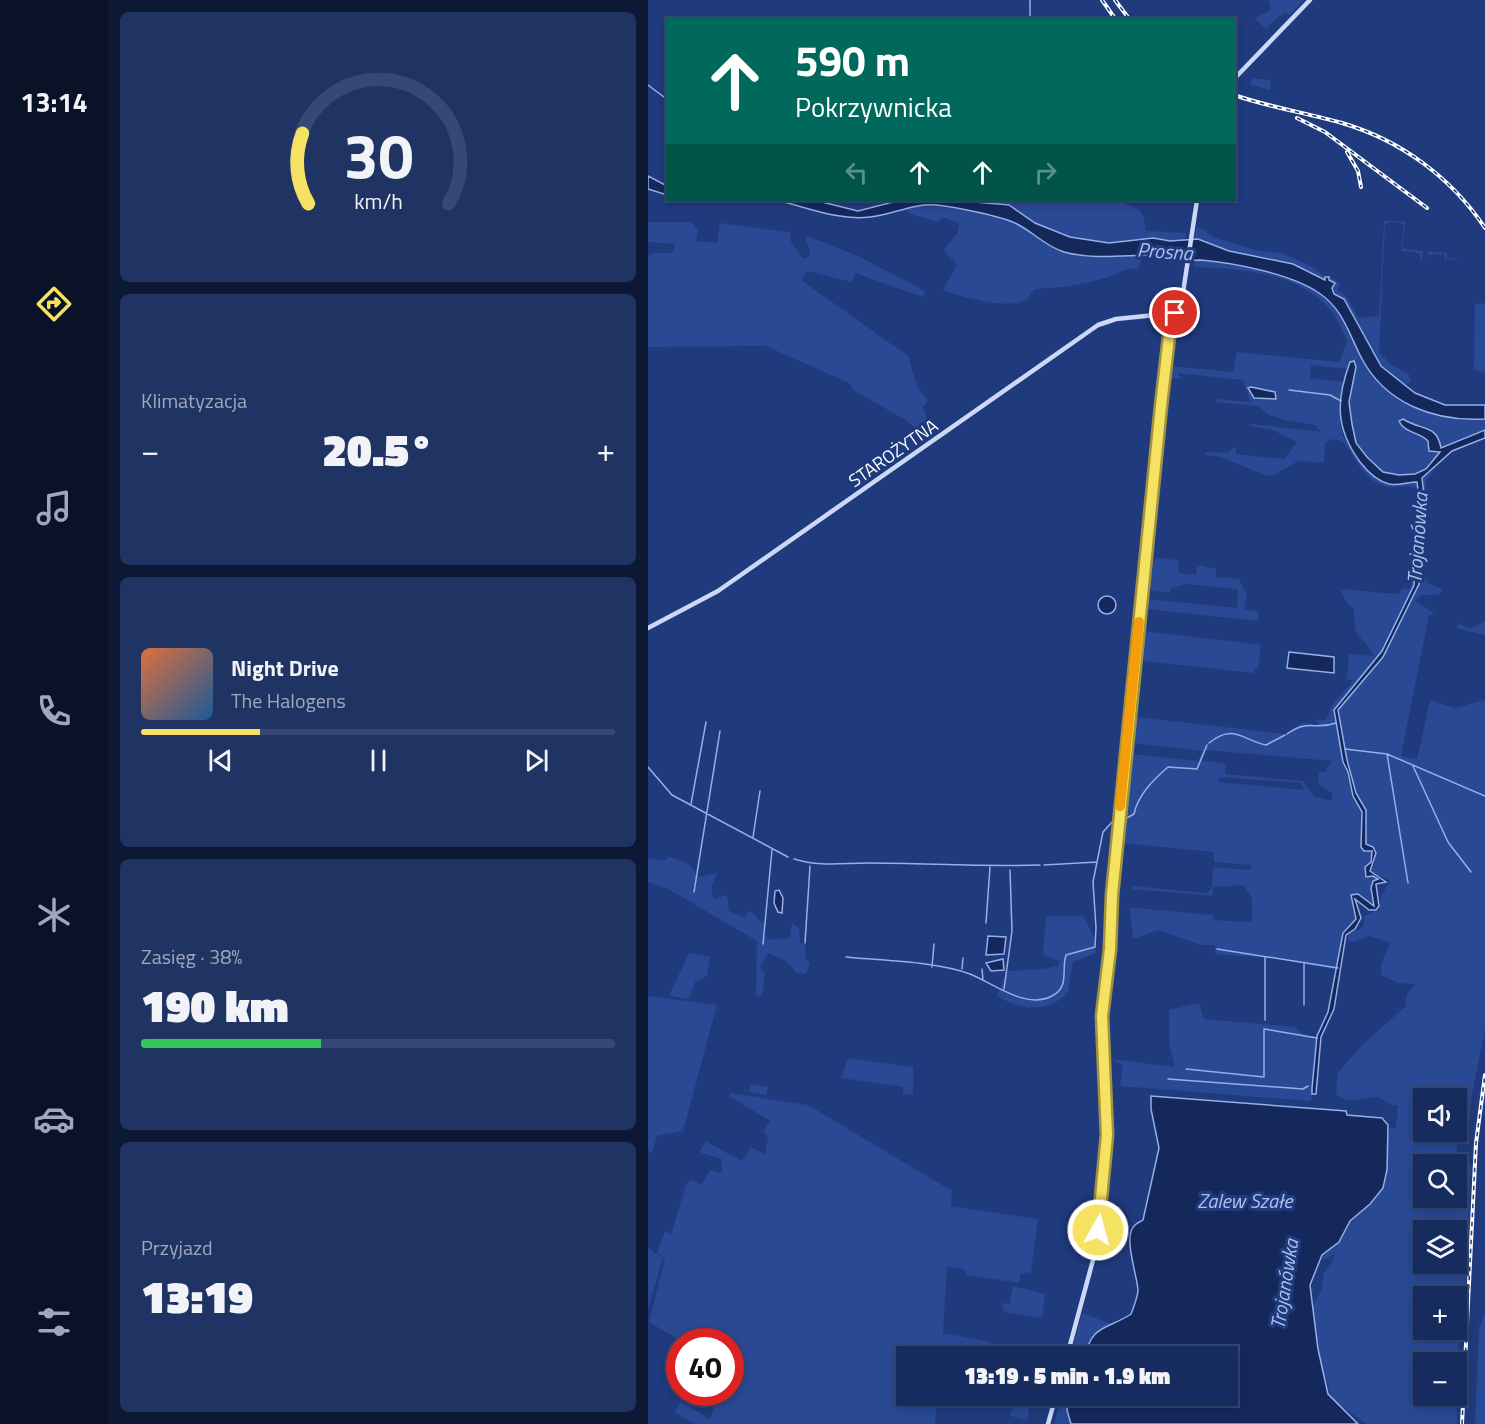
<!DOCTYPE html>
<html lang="pl">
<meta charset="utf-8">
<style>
body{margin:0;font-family:"Titillium Web",sans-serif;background:#203464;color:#f1f3f6;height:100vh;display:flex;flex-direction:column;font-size:22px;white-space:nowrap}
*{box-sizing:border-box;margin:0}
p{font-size:20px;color:#9ea7bc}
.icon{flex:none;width:33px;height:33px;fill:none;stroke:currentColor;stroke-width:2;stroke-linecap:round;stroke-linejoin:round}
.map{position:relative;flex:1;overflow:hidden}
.side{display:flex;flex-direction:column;gap:12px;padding:12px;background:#0d1834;width:540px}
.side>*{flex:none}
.guide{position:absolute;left:18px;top:18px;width:570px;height:183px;border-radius:0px;box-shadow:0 3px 9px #0003,0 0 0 2px #364873;background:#00695c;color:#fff;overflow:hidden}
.tools{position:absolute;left:765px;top:1088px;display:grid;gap:12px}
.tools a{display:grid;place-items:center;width:54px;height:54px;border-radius:0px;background:#172c5e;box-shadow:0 3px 9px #0003,0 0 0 2px #364873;font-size:30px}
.speed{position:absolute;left:18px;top:1328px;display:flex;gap:12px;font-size:30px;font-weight:700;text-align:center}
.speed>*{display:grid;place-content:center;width:78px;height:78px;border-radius:50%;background:#172c5e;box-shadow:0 3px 9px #0003,0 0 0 2px #364873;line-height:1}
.speed .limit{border:9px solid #d22;background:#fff;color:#111}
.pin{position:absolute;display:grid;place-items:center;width:51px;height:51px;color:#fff;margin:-26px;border:3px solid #fff;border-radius:50%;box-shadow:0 2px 6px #0007}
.me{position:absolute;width:66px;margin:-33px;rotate:7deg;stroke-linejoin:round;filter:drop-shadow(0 0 4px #0008)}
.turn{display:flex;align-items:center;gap:21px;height:126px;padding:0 30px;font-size:27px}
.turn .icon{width:78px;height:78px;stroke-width:2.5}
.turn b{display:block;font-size:42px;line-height:51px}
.lanes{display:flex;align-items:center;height:57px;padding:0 30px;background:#0003;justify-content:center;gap:30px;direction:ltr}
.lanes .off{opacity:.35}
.big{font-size:45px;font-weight:800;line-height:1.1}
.side .tile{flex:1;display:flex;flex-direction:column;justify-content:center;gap:9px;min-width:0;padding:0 21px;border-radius:9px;background:#203464}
.side .dial{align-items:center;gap:0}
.dial svg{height:156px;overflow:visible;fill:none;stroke:#364873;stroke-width:7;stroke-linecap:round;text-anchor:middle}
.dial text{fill:#f1f3f6;stroke:none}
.song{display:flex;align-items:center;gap:18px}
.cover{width:72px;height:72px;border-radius:9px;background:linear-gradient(135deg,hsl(20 70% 55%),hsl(210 70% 35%))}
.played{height:6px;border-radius:3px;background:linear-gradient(90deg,#f5e162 25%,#364873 25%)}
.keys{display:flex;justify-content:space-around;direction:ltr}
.heat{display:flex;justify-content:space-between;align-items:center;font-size:33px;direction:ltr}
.charge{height:9px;border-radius:4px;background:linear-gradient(90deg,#34c759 38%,#364873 0)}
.trip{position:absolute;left:248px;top:1346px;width:342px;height:60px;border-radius:0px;background:#172c5e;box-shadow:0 3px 9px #0003,0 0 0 2px #364873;font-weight:800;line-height:60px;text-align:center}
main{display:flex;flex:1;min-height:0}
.tab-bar{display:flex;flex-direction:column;width:108px;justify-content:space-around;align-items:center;background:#091226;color:#9ea7bc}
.tab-bar .icon{width:42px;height:42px}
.tab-bar .active{color:#f5e162}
.tab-bar b{font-size:27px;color:#f1f3f6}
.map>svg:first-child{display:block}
</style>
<main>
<nav class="tab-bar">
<b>13:14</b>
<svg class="icon active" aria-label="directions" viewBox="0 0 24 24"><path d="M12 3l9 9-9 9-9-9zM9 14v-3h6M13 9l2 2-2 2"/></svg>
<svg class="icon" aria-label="music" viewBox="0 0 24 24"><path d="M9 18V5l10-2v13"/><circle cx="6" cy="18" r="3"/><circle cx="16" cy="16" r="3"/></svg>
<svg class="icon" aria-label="phone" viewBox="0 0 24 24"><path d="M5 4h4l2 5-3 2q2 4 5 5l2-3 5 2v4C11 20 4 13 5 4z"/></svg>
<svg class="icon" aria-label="climate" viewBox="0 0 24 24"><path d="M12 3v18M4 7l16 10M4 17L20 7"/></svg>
<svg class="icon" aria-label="car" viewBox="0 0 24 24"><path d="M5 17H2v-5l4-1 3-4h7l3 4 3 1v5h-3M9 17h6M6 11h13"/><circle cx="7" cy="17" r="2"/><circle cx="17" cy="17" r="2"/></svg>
<svg class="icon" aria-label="filters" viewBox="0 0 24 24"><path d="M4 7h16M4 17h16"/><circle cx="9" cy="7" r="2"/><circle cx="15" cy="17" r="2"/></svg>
</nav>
<section class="side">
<div class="tile dial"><svg viewBox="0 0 100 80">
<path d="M14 69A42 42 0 1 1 86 69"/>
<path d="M14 69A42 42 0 0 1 11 33" stroke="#f5e162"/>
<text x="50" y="56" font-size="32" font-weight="700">30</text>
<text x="50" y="72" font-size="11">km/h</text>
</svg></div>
<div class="tile"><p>Klimatyzacja</p>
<div class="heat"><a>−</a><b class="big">20.5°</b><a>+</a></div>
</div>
<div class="tile">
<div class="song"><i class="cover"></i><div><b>Night Drive</b><p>The Halogens</p></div></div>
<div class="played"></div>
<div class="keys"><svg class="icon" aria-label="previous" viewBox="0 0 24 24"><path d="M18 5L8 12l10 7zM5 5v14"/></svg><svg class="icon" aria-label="pause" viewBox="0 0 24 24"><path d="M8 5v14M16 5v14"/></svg><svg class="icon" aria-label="next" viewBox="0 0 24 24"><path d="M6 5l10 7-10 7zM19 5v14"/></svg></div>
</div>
<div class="tile"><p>Zasięg · 38%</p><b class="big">190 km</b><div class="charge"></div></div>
<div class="tile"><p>Przyjazd</p><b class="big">13:19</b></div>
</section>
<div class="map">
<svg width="837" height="1424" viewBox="0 0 837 1424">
<rect width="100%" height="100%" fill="#1f3a7d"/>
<path fill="#294995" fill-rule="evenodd" d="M620 0H656L642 15 637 13 630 17 618 29 607 18 623 10Z
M604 78 623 80 622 90 602 85Z
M325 200C360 200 466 191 491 210 499 216 494 224 499 231L538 233 537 239 522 241 505 238 488 239 461 243 422 237 387 223 361 205 324 202Z
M266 205C290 205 348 213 369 224 386 233 398 247 416 252 443 259 467 256 494 255L491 268C474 269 469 275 454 279 432 285 411 288 387 289 384 292 381 297 377 300 361 310 313 297 295 290L309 265 296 250 309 233 311 224 295 217 290 222 262 214 255 207Z
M736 221 758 222 754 248 775 251 774 260H779L780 251 799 253V258L818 259 797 260 796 254 780 255 779 261 773 260 771 253 753 251 756 224 743 222 737 224 731 352 743 364 761 374 763 382 756 385 733 366 696 299 686 294 684 288 687 284 681 281V277L692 283 690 290 698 296 711 318 731 316Z
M0 222H44L50 230 48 241 69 243 72 223 142 232 143 242 155 258 161 257 162 249 158 243 159 236 210 256 277 291 275 297 207 273 204 282 159 271 153 280 260 356 269 386 280 401 275 407 284 433 270 432 261 422 205 390 203 384 118 346 0 347V257L6 253H25L27 244 0 242Z
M549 226 567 238 611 251 635 253 668 269 677 277V281L645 264 581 251 546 239Z
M547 260 599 267 659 285 674 294 694 316 723 375 741 392 785 415 806 419H837V430L793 448 789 436 759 422 754 427 778 438 783 452H792L781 467 768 474H740L730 468 708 443 701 401 707 372 702 362 700 369 663 365 662 378 695 382C692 398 689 422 696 437 704 454 721 479 741 484 749 486 760 483 769 482L772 493 766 585 734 651 700 692 686 714 696 766 706 799 714 812 715 839 718 851H724L718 877 725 876 730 879 723 893 726 906 710 894H705L704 907 708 919 696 930 689 970 623 958 567 954V945H553L510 930 485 939 482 908 470 907 467 910V906L565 915V920L604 922V898L595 885 565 887V896L484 889 485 886 559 893 564 887 565 867 603 870V865L566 862V852L473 843 484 754 550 761 554 751 485 743 487 717 637 734 654 723 669 725 668 719 678 720 684 705 706 680 699 679 701 654 727 656 707 631 706 610 697 600 692 589 750 594 755 588 762 589 766 562 769 489C758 483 747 489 736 486 713 478 708 456 694 441L684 439 677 443 676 463 650 461 628 474 619 476 573 457 557 455 558 452 579 453 587 446 588 454 637 459 649 442 622 429 601 426 603 424 674 432 667 425 637 420 621 415 610 406 568 402V399L602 402 595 380 529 373 534 379 521 378 522 366 585 372 589 352 692 362 699 340C693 329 689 317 681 308 649 272 592 269 547 267ZM558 750 684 761 677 772H671L670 784 684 793V801L667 797 655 781 577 774 578 763 554 761ZM571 777 653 783 657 790 571 782Z
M837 303V373L826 369 827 304Z
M788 468 778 481 779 507 774 563 776 576 781 584 795 589 790 595H774L767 601 787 614 781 615 753 756 769 759 782 700 806 708 837 700V1030L824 1094 820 1136 810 1140 808 1156 823 1165 818 1291 812 1323 809 1370 808 1362H776V1395H808L809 1424H719L684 1400 672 1358 663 1308 673 1291 676 1273 683 1265 687 1253 676 1260 674 1255 691 1242 702 1222 722 1204 735 1188 741 1129 748 1127 750 1106 743 1105 731 1097C715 1096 702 1106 688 1094L689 1074 713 1046 757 1007 759 994 767 984 750 983 733 975V966L742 943 722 936 705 942 700 940V934L714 928 717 916 731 910 733 897 742 880 722 871 727 863 723 845 718 844V810L708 793 699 760 690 710 735 657 771 584 777 497 774 478ZM776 1098H808V1131H776ZM776 1164H808V1197H776ZM776 1230H808V1263H776ZM776 1296H808V1329H776Z
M509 558 530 560 531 573 548 575 549 565 568 569V577L591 579 599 596 596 609 610 611V621L498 609 499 599 589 608 590 589 538 584 523 588V593L500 590 503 563Z
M837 621V635L808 628 810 623 822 629Z
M496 631 613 645 610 669H606L607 673 494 661Z
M21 857C33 861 45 863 49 877L69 873 63 888 66 899 79 895 81 911 96 917 102 910 112 921 118 922 116 936 124 940 142 938 144 923 151 927 152 943 157 944V958L162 963 158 974 148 972 138 961 120 953 112 968 117 974 114 996 108 995 109 941 22 890 0 882V858L16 861Z
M398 916H435L446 937 448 953 425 962 420 992C401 1014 372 1010 349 996L359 971 397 969 410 966 412 961 395 955Z
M41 953 62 957 59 976 47 982 41 999 21 996Z
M0 996 69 1005 35 1131 9 1136 4 1153 0 1151Z
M551 1003 556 1019 647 1027 654 1033 668 1039 663 1101 472 1086 475 1066 463 1059 527 1067 521 1044V1010Z
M200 1058 265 1067V1095L255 1094V1087L193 1078Z
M103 1084 120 1087 118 1095 101 1092Z
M82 1093 160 1105 304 1191 303 1206 390 1219 383 1272 372 1274 371 1283 319 1275 315 1269 299 1267 295 1333 343 1342 344 1356H320L294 1351 293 1356H258V1395H289L287 1424H46L27 1413 32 1401 62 1419 72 1392H82V1341H33L1 1322 17 1259 9 1252 17 1231 23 1235 38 1185 42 1179 54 1185 62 1170 74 1173 73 1159 51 1152 58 1141 94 1161 103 1147 117 1154 120 1137 115 1131 122 1121 81 1096Z
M0 1248 15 1258 0 1309Z
M365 1286 397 1294 394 1318 356 1312 353 1303 361 1304Z
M837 1311V1424H827L831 1330Z
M434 1313 463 1324C448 1331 440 1340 438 1356H422Z
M410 1395H421L419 1410 423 1424H406L411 1405Z
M366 1403 382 1405 379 1420 362 1416Z"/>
<path fill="#15285c" stroke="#95afe9" stroke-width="1.5" d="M0 176 19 186V195L0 189Z
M128 200H166L210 211 253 200H304L361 205 387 223 422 237 461 243 505 238 522 241 550 239 581 251 645 264 677 280V277H681V280L687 283 684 288 686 294 696 299 733 366 767 393 797 405H837V419C787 422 737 404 713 357 701 334 695 309 671 293 643 274 587 263 553 260 546 260 543 261 535 260L529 256C490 252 453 262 416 252 397 246 385 232 369 224 354 216 306 207 289 205 264 203 245 215 222 217 190 221 158 207 128 200Z
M706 361 708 367 701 402 704 424 708 443 719 457 735 472 751 475 767 474 778 469 792 452 781 451 780 441C772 432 756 433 751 421L755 419C774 431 789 424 793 448L837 430V438L804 451 774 478 777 505 771 584 735 657 690 710 699 760 708 793 718 810V844L725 847 728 853 722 871 738 882 728 884 731 906 728 910H721L707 899 713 918 707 929 698 935 686 1009 673 1037 668 1094H664V1088L669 1036 680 1012 695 933 708 919 703 895 710 894 726 906 723 888 725 881 730 879 725 876 718 877 717 867 723 862 724 851H716L713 847 714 812 705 796 700 772 695 762 686 710 734 651 766 585 772 506 769 482C760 482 750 486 741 484 729 481 719 471 712 462 687 428 688 400 702 362Z
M603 387 627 392 628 399 606 398 600 388Z
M450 605a9 9 0 1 1 18 0a9 9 0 1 1-18 0Z
M641 652 686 657V673L639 668Z
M131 890 135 898 134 913 130 912 126 903 127 891Z
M340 936 358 937 356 954 338 955Z
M355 959 356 970 343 971 338 963Z
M503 1096 698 1111 699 1115 734 1118 740 1125 739 1170 735 1188 722 1204 702 1221 691 1242 674 1255 662 1285 670 1349 680 1394 710 1424H423L419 1410 421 1395H579V1356H438C442 1325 461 1329 483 1314 486 1306 489 1299 490 1291 490 1277 474 1236 487 1225 489 1223 492 1222 495 1220L511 1148 503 1109Z"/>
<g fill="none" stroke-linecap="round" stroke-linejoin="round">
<path stroke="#95afe9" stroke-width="1.5" d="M382 20V0
M0 85 20 100
M641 390 682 395 693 401
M497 505 499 484
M495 524 497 510
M494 535 495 531
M494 539V538
M492 551 493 544
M491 564 492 555
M488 594 491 570
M483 648 488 600
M479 687 482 652
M477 701 478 691
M639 734C662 718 666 731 688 723
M561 743C586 723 594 740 618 745L637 735
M697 749 739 754 837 796
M472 753 477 708
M739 754 760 883
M765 766 800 842 823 872
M0 767 24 795 140 857
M470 779 471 760
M468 798 469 784
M43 804 58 722
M477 819 486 814C490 795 505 780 520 767L549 769 559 745
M105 837 112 791
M146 859C172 867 194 863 220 863 277 863 335 867 392 865
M396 865 449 862 455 832 465 821 467 806
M46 892 72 731
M338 923 342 867
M157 943 162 866
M115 944 124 850
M569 949 690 968
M198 957C236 961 286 961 322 974 345 983 378 1010 404 996 422 987 413 970 418 955L447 947 448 928 445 882 449 862
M656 964V1005
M284 967 286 944
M314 969 315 958
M334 969 335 980
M356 989 364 931 362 870
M617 1020V958
M538 1069 616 1077V1029L669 1038
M520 1079 655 1089 660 1086"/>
<path stroke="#ccd8f6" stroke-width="4.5" d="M586 79 662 0
M512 313 520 300 532 293
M0 628 70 591 450 325 468 319 527 313
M419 1356 448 1249 457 1162 459 1116 455 1016 462 949 464 895 522 330 525 317 533 306 549 200
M400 1424 408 1395"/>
<defs>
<path id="rail" d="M454 0 468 20
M467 0 482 20
M586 95C621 107 658 113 694 123 752 140 803 177 837 228
M649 118 677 132 779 208
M699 152 710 171 713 187
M814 1424 828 1143 837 1075"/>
</defs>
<use href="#rail" stroke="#fff" stroke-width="4"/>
<use href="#rail" stroke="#1f3a7d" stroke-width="1.5" stroke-dasharray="4.5" stroke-linecap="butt"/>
</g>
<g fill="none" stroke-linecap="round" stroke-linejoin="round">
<defs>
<path id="route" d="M450 1230 459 1135 454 1016 462 949 464 895 513 406 522 328 527 313"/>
</defs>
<use href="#route" stroke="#9f9240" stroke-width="15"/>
<use href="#route" stroke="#f5e162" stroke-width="10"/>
<path stroke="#f59e0b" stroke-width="10" d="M472 806 491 622"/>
</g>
<g text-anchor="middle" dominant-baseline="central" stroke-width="6" stroke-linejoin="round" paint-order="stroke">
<g font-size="18" fill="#fff" stroke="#1f3a7d">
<text transform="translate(245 453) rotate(-35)">STAROŻYTNA</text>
</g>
<g font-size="20" font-style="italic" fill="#adc1ef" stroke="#1f3a7d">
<text transform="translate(517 251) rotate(4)">Prosna</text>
<text transform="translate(769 538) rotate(-86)">Trojanówka</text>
<text x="597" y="1200">Zalew Szałe</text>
<text transform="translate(636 1284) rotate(-81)">Trojanówka</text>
</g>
</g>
</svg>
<div class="tools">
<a><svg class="icon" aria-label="sound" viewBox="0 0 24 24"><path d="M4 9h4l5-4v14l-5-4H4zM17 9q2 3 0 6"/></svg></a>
<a><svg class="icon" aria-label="search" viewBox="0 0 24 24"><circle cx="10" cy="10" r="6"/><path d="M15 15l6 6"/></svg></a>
<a><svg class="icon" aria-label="layers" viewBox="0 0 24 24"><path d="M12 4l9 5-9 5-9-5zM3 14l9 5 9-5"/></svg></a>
<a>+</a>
<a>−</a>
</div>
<div class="speed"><div class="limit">40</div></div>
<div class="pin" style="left:527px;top:313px;background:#d93025"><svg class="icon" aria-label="arrive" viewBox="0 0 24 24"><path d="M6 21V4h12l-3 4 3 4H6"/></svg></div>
<svg class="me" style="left:450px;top:1230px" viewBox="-20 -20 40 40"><circle r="17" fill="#f5e162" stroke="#fff" stroke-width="3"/><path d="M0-11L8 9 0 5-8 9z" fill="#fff"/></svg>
<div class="trip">13:19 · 5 min · 1.9 km</div>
<div class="guide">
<div class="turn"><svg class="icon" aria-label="ahead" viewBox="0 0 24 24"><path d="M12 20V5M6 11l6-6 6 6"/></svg><div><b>590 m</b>Pokrzywnicka</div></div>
<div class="lanes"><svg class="icon off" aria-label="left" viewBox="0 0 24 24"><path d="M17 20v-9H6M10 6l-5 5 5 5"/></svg><svg class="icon" aria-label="ahead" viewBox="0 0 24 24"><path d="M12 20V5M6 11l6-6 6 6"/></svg><svg class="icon" aria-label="ahead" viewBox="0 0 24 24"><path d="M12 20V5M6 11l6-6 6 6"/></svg><svg class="icon off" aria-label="right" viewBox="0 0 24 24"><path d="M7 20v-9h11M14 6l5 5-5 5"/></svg></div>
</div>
</div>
</main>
